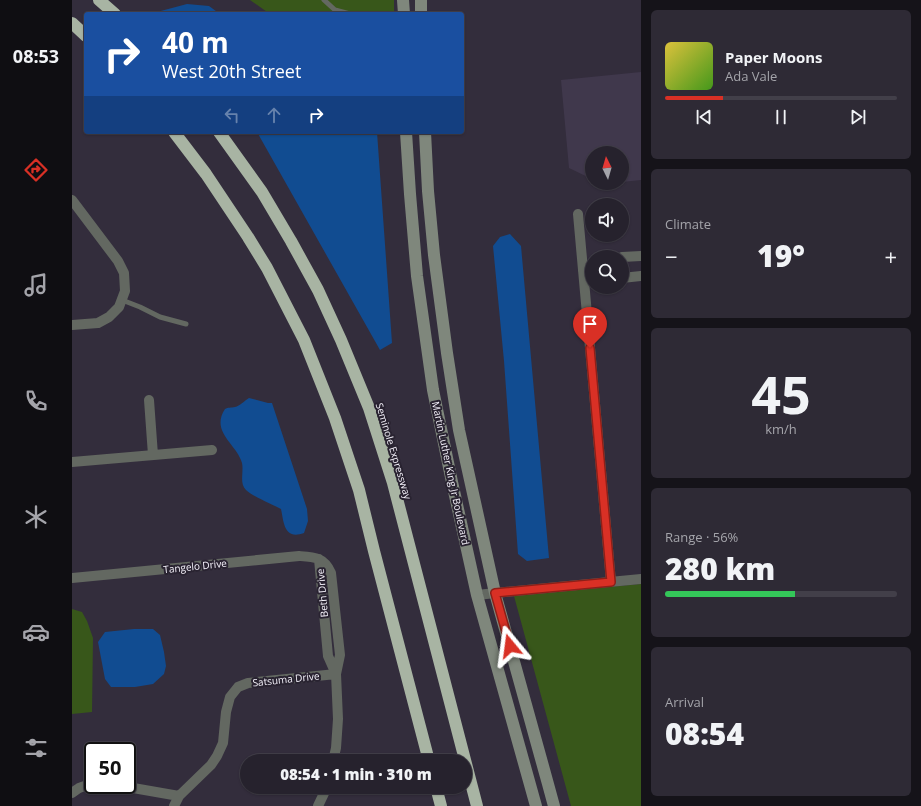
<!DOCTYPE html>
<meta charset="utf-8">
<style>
body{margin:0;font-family:"Open Sans",sans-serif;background:#2e2a35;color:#f1f3f6;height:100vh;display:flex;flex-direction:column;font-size:15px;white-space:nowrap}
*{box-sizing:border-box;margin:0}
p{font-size:13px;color:#a4a4aa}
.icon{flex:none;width:22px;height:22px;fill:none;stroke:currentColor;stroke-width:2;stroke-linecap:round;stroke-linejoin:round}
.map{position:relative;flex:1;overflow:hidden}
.drawer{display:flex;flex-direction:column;gap:10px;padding:10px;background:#151319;width:280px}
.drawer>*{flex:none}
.banner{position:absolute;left:12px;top:12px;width:380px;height:122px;border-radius:4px;box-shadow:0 1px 3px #0004,0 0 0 1px #423f49;background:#1a4fa0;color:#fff;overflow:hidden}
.needle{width:26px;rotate:355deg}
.tools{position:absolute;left:513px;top:146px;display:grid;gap:8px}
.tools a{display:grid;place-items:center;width:44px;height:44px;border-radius:50%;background:#26222d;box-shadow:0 1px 3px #0004,0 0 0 1px #423f49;font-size:20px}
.speed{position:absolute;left:12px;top:742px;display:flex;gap:8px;font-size:20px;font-weight:700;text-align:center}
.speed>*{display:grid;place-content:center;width:52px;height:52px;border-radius:50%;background:#26222d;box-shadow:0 1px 3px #0004,0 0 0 1px #423f49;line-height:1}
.speed .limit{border:2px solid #111;border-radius:6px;background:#fff;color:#111}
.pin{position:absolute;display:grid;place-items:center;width:34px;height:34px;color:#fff;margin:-41px -17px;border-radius:50% 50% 50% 0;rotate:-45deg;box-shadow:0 0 4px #0007}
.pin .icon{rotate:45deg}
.me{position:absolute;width:44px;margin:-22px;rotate:344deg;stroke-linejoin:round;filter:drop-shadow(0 0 3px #0008)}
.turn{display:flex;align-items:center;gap:14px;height:84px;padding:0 12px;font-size:18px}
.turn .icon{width:52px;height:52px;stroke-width:2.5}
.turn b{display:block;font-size:28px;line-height:34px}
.lanes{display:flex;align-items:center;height:38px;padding:0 12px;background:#0003;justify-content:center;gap:20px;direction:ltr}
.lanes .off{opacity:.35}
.big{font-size:30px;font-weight:800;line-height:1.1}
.drawer .widget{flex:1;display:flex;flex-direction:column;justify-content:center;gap:6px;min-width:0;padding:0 14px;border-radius:6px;background:#2e2a35}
.drawer .dial{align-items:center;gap:0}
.dial b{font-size:52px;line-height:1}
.song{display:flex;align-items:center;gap:12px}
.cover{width:48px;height:48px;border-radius:6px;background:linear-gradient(135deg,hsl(50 70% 55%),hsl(100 70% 35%))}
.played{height:4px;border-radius:2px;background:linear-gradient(90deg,#d93025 25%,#423f49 25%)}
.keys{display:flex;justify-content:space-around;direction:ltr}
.heat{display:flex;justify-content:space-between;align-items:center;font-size:22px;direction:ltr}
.charge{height:6px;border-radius:3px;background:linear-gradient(90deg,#34c759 56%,#423f49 0)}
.trip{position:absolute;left:168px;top:754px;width:232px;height:40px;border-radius:20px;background:#26222d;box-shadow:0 1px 3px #0004,0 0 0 1px #423f49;font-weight:800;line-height:40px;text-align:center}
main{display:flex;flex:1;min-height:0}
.tabs{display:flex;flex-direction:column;width:72px;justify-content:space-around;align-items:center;background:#0f0e12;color:#a4a4aa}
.tabs .icon{width:28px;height:28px}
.tabs .selected{color:#d93025}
.tabs b{font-size:18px;color:#f1f3f6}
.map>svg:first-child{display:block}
</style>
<main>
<nav class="tabs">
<b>08:53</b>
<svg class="icon selected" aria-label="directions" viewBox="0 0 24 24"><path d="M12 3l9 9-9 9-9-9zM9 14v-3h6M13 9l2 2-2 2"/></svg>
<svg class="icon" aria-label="music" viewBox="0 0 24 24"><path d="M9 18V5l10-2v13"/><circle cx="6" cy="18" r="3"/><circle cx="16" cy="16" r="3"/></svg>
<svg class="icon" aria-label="phone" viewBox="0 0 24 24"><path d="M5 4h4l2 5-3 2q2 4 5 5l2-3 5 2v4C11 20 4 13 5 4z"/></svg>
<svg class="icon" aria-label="climate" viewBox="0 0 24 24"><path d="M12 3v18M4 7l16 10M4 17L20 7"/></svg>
<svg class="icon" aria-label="car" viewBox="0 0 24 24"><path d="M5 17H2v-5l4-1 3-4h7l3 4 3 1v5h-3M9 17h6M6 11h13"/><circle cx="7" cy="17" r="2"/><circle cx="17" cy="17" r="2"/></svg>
<svg class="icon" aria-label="filters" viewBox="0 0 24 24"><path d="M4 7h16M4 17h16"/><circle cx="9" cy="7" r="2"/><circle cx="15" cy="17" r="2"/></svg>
</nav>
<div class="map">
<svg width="569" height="806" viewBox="0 0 569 806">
<rect width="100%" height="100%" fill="#332d3c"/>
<path fill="#40384c" d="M569 72V180L550 182V153H520V179L497 168 489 80Z"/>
<path fill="#38571a" d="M178 0H322V14H198Z
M569 584V806H499L442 596Z
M0 609 10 612 15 621 21 638 20 712 0 714Z"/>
<path fill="#114c91" d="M115 4 137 6 148 14H87L85 12Z
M185 132H305L320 343 308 350Z
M438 234 449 246 477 558 455 561 446 554 432 361 421 246 428 237Z
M177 398 196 403H200L235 509 236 521 232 533C212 540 212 523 209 509 201 505 180 496 174 490 167 483 172 472 170 463 165 444 138 432 153 409 156 407 159 408 163 407 168 406 172 401 177 398Z
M62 629H81L88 635 92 652 94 666 92 674 81 684 63 687H39L33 679 26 642 33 632Z"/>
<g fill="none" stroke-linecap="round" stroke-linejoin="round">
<path stroke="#636861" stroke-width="5" d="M252 0 263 10 278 14
M50 300 68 307 88 317 114 324"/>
<path stroke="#636861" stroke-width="10" d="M0 200 46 261 52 273 53 291 47 307 37 317 26 323 0 325
M506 214 539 582
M550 257 569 256
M520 264 511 271 520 277
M550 278 569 276
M77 400 81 455
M0 462 140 450
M247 559 256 656 264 674
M0 578 227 556C242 557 252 557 259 573L268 655 264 674 266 719 264 748 261 761
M405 595 433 592 569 579
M44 785 107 796
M0 793 7 788 21 783
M102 806 107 796 139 765 145 756 151 743 154 712 158 697 166 687 176 683 264 674
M246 806 255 787"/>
<path stroke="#7f877c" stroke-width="12" d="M331 0 332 14
M349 0V14
M334 132 338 194 345 276 361 390 380 482 405 595 464 806
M353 132 356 191 362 255 375 353 387 430 423 593 476 784 482 806"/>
<path stroke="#a8b4a3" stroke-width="12" d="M27 0 43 14
M0 23 14 36
M102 132 134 174 176 237 195 268 232 340 263 418 287 490 302 551 357 761
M147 132 190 192 219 241 246 290 269 340 297 408 321 483 405 806
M364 787 369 806"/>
</g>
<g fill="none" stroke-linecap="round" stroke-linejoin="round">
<defs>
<path id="route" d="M438 646 423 593 539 582 518 348"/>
</defs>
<use href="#route" stroke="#8d1f18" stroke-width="10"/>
<use href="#route" stroke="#d93025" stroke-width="7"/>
</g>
<g text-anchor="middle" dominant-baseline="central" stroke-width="4" stroke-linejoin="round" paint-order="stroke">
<g font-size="10" fill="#f6f3fc" stroke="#292331">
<text transform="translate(322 451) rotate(73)">Seminole Expressway</text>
<text transform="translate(379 473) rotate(78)">Martin Luther King Jr Boulevard</text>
<text transform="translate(123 566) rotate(-6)">Tangelo Drive</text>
<text transform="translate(250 593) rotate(-95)">Beth Drive</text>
<text transform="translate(214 679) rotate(-6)">Satsuma Drive</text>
</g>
</g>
</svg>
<div class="tools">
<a><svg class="needle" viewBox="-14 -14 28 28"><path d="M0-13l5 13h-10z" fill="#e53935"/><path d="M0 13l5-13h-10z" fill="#a4a4aa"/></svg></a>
<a><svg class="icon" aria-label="sound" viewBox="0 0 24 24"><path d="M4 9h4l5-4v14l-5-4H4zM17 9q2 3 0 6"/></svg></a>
<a><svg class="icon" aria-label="search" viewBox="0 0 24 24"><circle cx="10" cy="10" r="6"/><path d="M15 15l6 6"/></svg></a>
</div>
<div class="speed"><div class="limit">50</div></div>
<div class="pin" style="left:518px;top:348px;background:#d93025"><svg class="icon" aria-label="arrive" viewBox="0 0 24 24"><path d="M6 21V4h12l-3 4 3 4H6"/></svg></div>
<svg class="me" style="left:438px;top:646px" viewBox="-20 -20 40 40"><path d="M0-17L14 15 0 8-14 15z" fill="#d93025" stroke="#fff" stroke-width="4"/></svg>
<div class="trip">08:54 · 1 min · 310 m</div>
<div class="banner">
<div class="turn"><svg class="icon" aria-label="right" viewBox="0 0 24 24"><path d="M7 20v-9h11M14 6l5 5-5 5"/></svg><div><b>40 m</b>West 20th Street</div></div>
<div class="lanes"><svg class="icon off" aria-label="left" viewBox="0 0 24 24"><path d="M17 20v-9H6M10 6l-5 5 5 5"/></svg><svg class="icon off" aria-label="ahead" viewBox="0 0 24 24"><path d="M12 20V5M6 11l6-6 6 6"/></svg><svg class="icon" aria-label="right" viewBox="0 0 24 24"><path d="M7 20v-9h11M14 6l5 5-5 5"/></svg></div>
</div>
</div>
<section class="drawer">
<div class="widget">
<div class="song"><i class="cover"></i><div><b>Paper Moons</b><p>Ada Vale</p></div></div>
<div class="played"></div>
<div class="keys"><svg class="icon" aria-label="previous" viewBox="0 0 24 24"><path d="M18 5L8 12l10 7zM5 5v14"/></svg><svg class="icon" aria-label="pause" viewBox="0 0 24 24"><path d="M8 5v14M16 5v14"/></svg><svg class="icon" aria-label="next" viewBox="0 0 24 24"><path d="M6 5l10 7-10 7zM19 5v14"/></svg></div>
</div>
<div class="widget"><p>Climate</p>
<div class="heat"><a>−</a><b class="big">19°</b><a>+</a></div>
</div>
<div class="widget dial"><b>45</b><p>km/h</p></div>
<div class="widget"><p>Range · 56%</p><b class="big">280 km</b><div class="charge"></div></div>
<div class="widget"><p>Arrival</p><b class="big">08:54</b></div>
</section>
</main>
